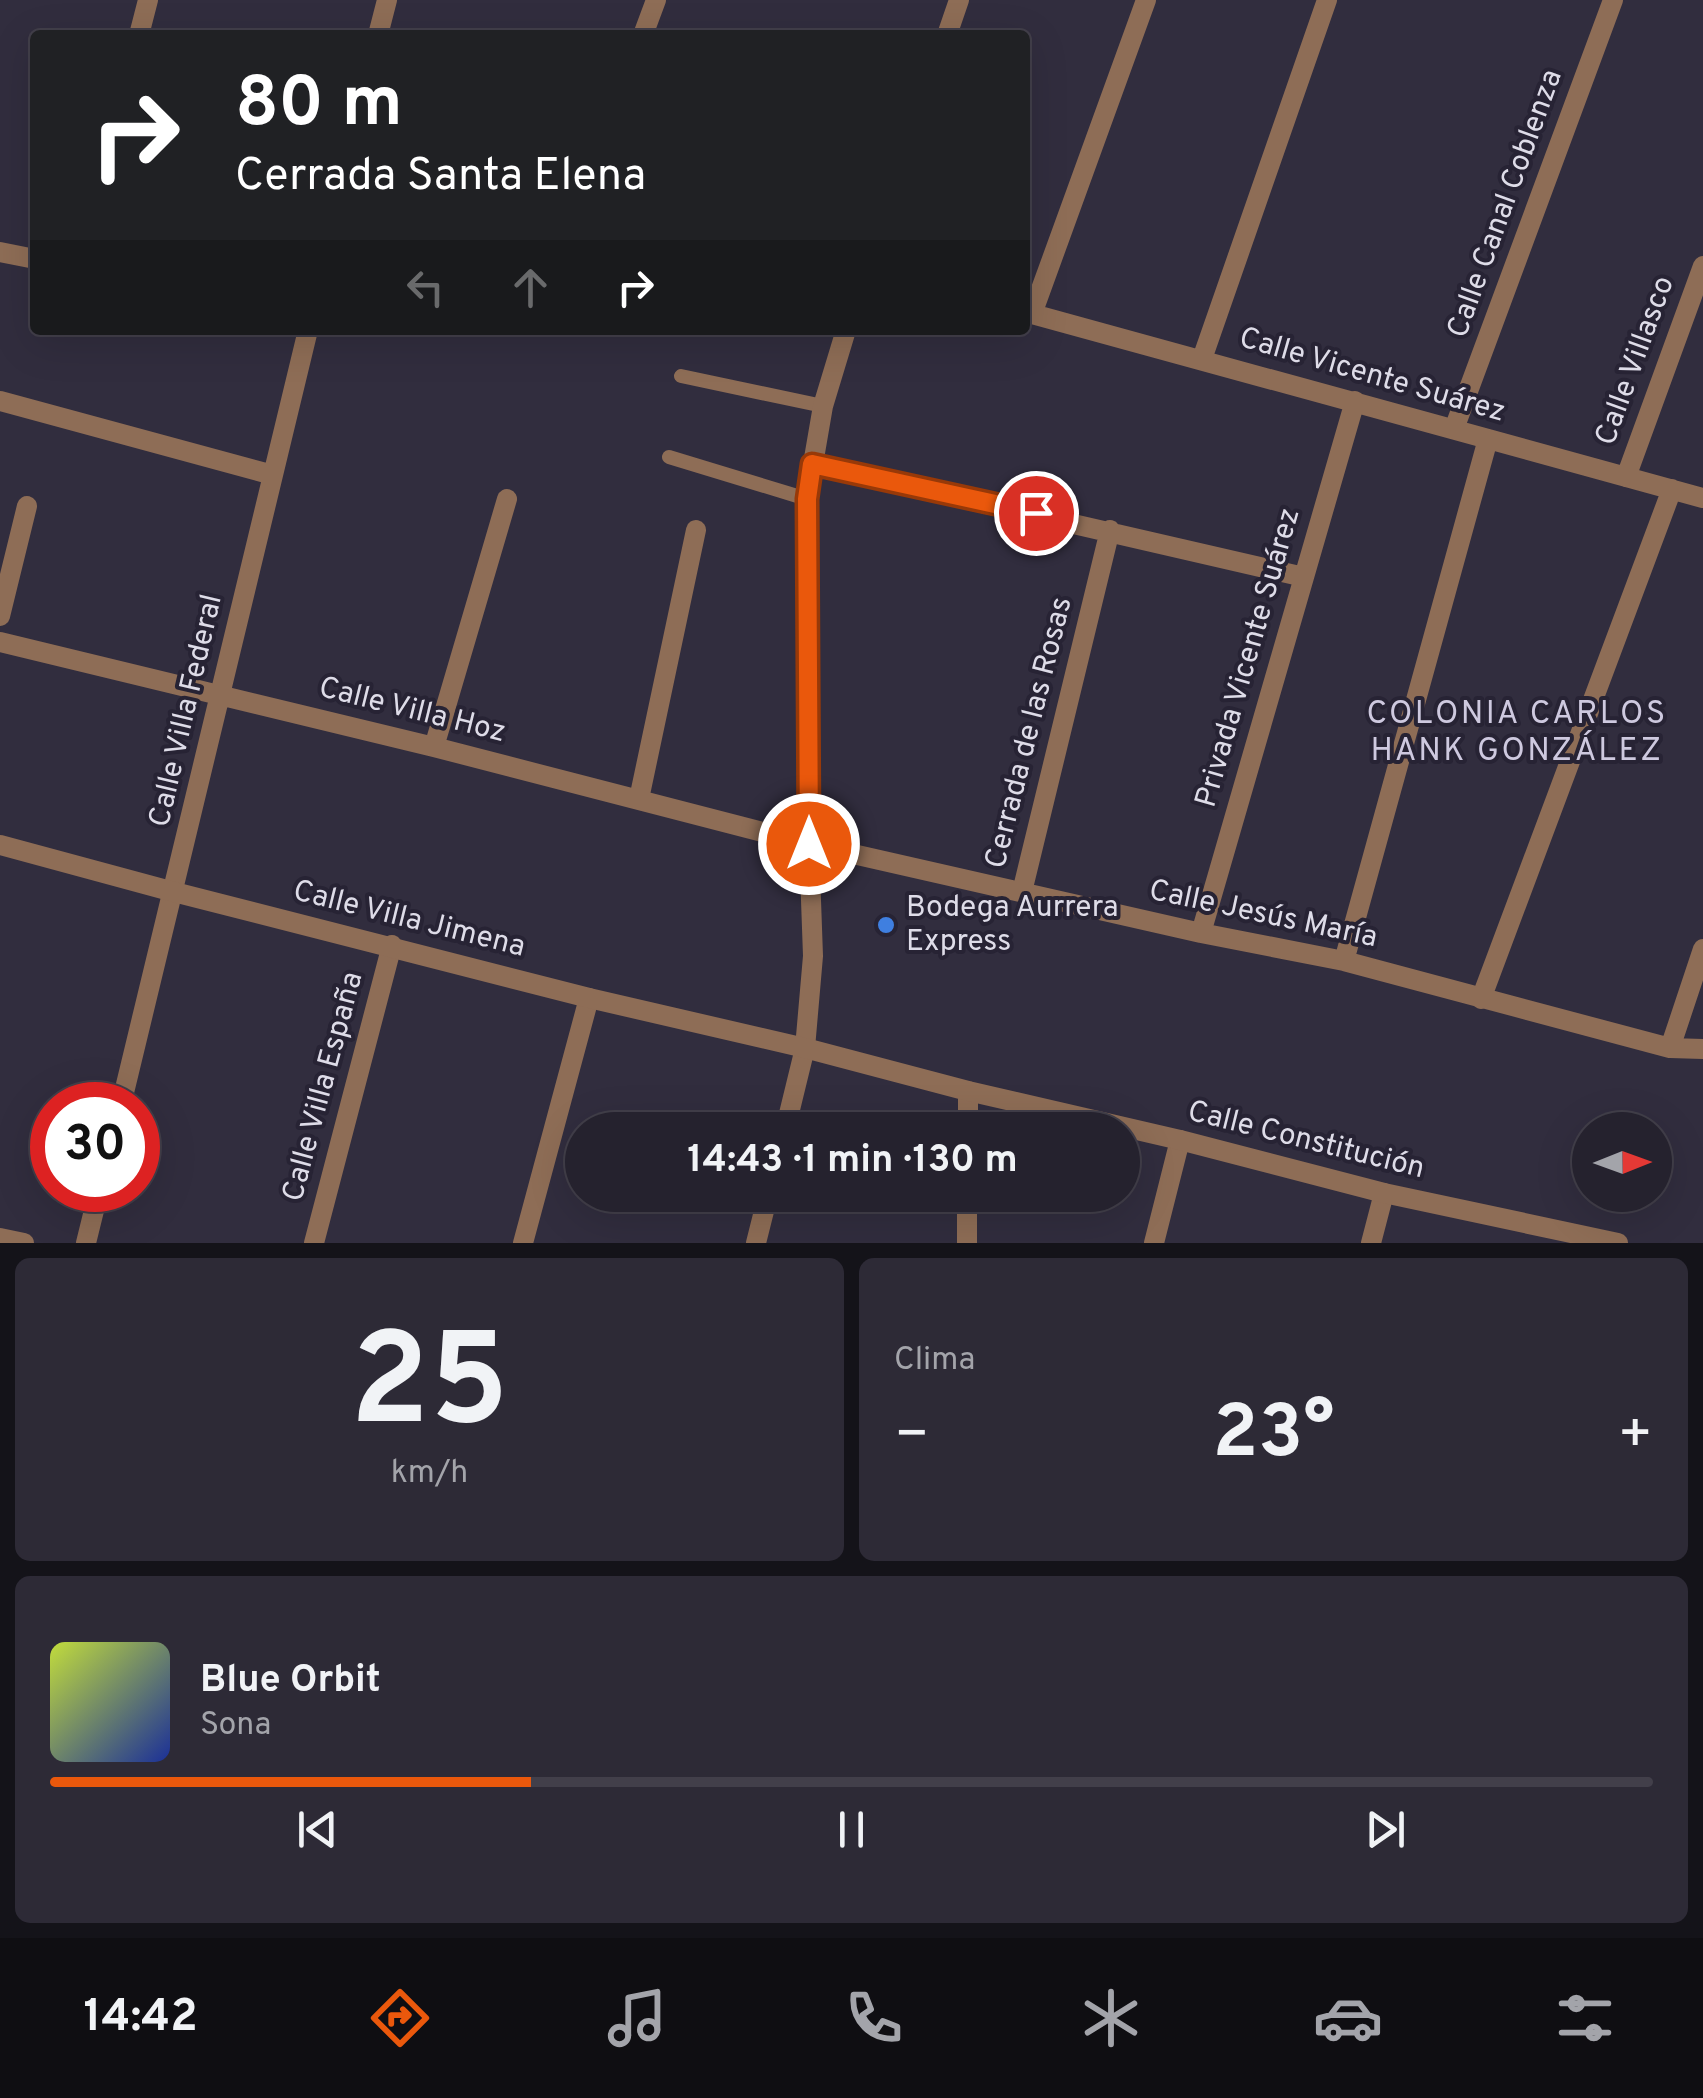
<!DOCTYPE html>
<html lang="es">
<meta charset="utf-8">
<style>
body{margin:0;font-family:Overpass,sans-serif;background:#2d2a36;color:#f1f3f6;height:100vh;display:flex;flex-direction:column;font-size:38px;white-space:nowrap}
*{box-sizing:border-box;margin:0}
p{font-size:32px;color:#a3a4aa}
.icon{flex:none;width:55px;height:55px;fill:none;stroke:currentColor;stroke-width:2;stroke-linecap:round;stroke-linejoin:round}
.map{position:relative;height:1243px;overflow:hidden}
.drawer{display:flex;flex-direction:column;gap:15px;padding:15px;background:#141319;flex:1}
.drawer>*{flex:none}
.top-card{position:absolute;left:30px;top:30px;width:1000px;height:305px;border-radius:10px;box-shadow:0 10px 40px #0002,0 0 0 2px #423f4a;background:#202124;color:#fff;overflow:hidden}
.needle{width:65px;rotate:89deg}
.buttons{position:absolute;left:1572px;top:1112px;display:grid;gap:20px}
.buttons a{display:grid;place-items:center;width:100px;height:100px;border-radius:50%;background:#25222e;box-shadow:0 10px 40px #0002,0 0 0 2px #423f4a;font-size:50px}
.speed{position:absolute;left:30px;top:1082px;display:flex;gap:20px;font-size:50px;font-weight:700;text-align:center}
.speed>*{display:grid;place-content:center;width:130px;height:130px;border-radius:50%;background:#25222e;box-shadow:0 10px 40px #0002,0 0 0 2px #423f4a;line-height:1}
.speed .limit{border:15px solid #d22;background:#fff;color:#111}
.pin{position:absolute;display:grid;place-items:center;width:85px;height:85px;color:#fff;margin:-42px;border:5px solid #fff;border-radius:50%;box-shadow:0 2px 10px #0007}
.me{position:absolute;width:110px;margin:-55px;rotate:0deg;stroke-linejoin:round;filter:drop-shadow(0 0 8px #0008)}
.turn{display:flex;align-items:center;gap:35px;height:210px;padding:0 40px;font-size:45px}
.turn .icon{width:130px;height:130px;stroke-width:2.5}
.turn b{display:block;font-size:70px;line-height:85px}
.lanes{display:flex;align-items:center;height:95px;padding:0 40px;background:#0003;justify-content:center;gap:50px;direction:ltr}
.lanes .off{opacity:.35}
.big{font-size:75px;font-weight:700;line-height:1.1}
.drawer .tile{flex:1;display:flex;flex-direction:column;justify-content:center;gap:15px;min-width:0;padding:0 35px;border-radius:15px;background:#2d2a36}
.drawer .dial{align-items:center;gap:0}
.dial b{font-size:130px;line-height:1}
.song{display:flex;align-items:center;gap:30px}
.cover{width:120px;height:120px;border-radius:15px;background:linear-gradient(135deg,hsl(70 70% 55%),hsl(230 70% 35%))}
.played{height:10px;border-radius:5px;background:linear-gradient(90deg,#ea580c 30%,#423f4a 30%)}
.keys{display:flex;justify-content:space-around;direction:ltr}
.heat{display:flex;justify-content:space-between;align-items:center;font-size:55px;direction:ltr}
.drawer .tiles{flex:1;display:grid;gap:15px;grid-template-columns:1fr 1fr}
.tile:last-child{grid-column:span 2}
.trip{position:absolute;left:565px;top:1112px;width:575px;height:100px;border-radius:50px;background:#25222e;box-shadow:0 10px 40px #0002,0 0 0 2px #423f4a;font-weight:700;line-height:100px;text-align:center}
.dock{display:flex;height:160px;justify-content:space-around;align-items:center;background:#0f0e12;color:#a3a4aa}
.dock .icon{width:70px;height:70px}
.dock .selected{color:#ea580c}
.dock b{font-size:45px;color:#f1f3f6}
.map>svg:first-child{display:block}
</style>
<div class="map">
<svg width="1703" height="1243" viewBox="0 0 1703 1243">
<rect width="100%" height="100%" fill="#312d3e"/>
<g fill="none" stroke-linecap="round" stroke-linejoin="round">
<path stroke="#8e6d56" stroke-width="14" d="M681 376 823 406
M669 457 807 499"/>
<path stroke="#8e6d56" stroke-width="20" d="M139 35 148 0
M378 35 387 0
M643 35 656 0
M947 35 959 0
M0 252 35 259
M1025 312 1703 498
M1032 314 1146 0
M1202 359 1327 0
M0 401 273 475
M1454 429 1613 0
M812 464 1304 577
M1626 477 1703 266
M0 616 27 506
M0 642 434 747 809 844 1201 933 1344 961 1670 1048 1703 1049
M434 747 507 499
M639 799 696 530
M1022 892 1110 530
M1201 933 1355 401
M1344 961 1488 439
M1481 999 1672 489
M1670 1048 1703 949
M121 1105 308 330
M785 1130 805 1048 813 956 809 844 807 499 823 406 846 330
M968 1130V1091
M0 1238 24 1243
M86 1243 99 1190
M314 1243 392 945
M523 1243 589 998
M756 1243 768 1195
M967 1243V1195
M1154 1243 1180 1140
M1371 1243 1384 1193"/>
<path stroke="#8e6d56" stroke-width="20" d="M0 845 174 892 589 998 805 1048 968 1091 1180 1140 1384 1193 1618 1243"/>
</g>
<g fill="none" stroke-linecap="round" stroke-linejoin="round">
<defs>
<path id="route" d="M809 844 807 499 812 464 1036 513"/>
</defs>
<use href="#route" stroke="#983908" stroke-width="25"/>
<use href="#route" stroke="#ea580c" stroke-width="18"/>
</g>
<circle fill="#3f7fe0" stroke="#272334" stroke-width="4" cx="886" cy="925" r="10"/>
<g text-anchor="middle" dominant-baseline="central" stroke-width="8" stroke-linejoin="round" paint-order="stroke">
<g font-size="30" fill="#dedce8" stroke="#272334">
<text transform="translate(1506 204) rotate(-70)">Calle Canal Coblenza</text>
<text transform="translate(1636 361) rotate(-70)">Calle Villasco</text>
<text transform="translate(1372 376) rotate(16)">Calle Vicente Suárez</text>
<text transform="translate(1249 658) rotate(-74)">Privada Vicente Suárez</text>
<text transform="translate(187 711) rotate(-77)">Calle Villa Federal</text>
<text transform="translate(412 711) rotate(14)">Calle Villa Hoz</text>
<text transform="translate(1030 733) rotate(-76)">Cerrada de las Rosas</text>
<text transform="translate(1263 915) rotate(12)">Calle Jesús María</text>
<text transform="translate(409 920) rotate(14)">Calle Villa Jimena</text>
<text transform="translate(324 1087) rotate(-75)">Calle Villa España</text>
<text transform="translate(1306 1141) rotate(14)">Calle Constitución</text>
</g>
<g font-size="30" fill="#dedce8" stroke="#272334" text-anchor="start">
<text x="906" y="908">Bodega Aurrera<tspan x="906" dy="34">Express</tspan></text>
</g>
<g font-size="32" letter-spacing="2.5" fill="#cec9df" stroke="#272334">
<text x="1517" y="715">COLONIA CARLOS<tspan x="1517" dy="37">HANK GONZÁLEZ</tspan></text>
</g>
</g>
</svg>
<div class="buttons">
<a><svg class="needle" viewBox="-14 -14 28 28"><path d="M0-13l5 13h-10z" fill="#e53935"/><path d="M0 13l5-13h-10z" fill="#a3a4aa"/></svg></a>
</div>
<div class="speed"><div class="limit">30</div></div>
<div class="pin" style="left:1036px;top:513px;background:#d93025"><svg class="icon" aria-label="arrive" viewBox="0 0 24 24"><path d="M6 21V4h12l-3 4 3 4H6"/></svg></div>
<svg class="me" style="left:809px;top:844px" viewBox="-20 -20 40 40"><circle r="17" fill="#ea580c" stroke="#fff" stroke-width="3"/><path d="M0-11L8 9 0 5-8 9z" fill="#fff"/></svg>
<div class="trip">14:43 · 1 min · 130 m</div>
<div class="top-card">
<div class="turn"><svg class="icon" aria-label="right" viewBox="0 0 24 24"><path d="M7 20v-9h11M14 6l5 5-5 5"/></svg><div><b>80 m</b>Cerrada Santa Elena</div></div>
<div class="lanes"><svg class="icon off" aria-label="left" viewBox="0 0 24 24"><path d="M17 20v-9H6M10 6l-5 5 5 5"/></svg><svg class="icon off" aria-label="ahead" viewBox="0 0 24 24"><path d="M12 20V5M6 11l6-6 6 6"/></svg><svg class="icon" aria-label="right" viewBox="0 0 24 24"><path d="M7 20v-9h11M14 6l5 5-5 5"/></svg></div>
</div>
</div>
<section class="drawer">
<div class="tiles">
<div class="tile dial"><b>25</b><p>km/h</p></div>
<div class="tile"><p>Clima</p>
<div class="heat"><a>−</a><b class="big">23°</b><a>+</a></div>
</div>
<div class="tile">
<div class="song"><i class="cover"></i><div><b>Blue Orbit</b><p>Sona</p></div></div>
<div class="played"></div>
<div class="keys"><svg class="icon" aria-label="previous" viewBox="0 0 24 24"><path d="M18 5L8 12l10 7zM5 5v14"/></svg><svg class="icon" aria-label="pause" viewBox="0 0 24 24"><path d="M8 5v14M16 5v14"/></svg><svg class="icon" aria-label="next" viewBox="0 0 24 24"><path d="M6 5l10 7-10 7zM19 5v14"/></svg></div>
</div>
</div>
</section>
<nav class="dock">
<b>14:42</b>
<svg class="icon selected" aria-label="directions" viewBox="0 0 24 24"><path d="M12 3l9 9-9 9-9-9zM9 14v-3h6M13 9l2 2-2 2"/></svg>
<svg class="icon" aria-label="music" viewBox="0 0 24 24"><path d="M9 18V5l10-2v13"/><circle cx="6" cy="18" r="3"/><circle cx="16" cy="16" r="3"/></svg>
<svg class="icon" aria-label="phone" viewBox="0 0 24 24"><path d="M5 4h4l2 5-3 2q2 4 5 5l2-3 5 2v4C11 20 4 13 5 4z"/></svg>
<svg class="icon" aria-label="climate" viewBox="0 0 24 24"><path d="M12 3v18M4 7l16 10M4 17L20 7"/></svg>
<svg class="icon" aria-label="car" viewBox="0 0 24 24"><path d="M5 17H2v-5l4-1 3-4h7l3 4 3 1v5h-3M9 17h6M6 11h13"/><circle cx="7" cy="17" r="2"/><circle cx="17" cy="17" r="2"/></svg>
<svg class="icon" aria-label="filters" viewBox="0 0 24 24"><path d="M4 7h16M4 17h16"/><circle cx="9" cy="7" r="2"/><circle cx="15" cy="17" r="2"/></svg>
</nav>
